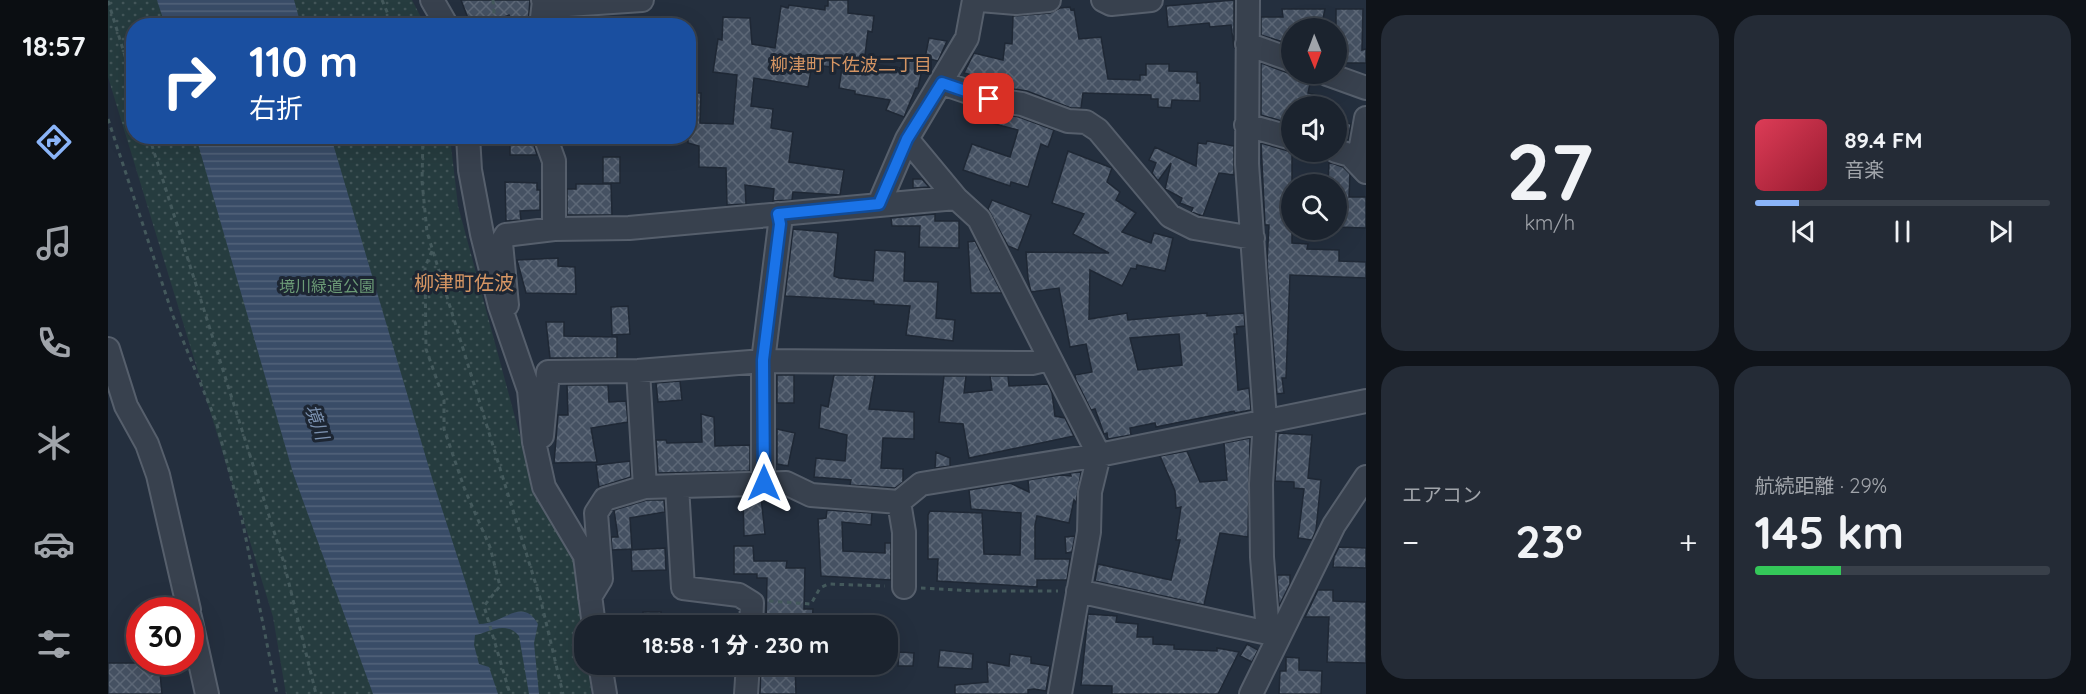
<!DOCTYPE html>
<html lang="ja">
<meta charset="utf-8">
<style>
body{margin:0;font-family:Quicksand,"Noto Sans JP",sans-serif;background:#242b36;color:#f1f3f6;height:100vh;display:flex;flex-direction:column;font-size:22px;white-space:nowrap}
*{box-sizing:border-box;margin:0}
p{font-size:20px;color:#a0a4aa}
.icon{flex:none;width:33px;height:33px;fill:none;stroke:currentColor;stroke-width:2;stroke-linecap:round;stroke-linejoin:round}
.map{position:relative;flex:1;overflow:hidden}
.drawer{display:flex;flex-direction:column;gap:15px;padding:15px;background:#0f1319;width:720px}
.drawer>*{flex:none}
.top-card{position:absolute;left:18px;top:18px;width:570px;height:126px;border-radius:24px;box-shadow:0 6px 24px #0002,0 0 0 2px #39404a;background:#1a4fa0;color:#fff;overflow:hidden}
.needle{width:39px;rotate:179deg}
.buttons{position:absolute;left:1173px;top:18px;display:grid;gap:12px}
.buttons a{display:grid;place-items:center;width:66px;height:66px;border-radius:50%;background:#1b232e;box-shadow:0 6px 24px #0002,0 0 0 2px #39404a;font-size:30px}
.speed{position:absolute;left:18px;top:597px;display:flex;gap:12px;font-size:30px;font-weight:700;text-align:center}
.speed>*{display:grid;place-content:center;width:78px;height:78px;border-radius:50%;background:#1b232e;box-shadow:0 6px 24px #0002,0 0 0 2px #39404a;line-height:1}
.speed .limit{border:9px solid #d22;background:#fff;color:#111}
.pin{position:absolute;display:grid;place-items:center;width:51px;height:51px;color:#fff;margin:-26px;border-radius:12px;box-shadow:0 3px 9px #0006}
.me{position:absolute;width:66px;margin:-33px;rotate:0deg;stroke-linejoin:round;filter:drop-shadow(0 0 4px #0008)}
.turn{display:flex;align-items:center;gap:21px;height:126px;padding:0 24px;font-size:27px}
.turn .icon{width:78px;height:78px;stroke-width:2.5}
.turn b{display:block;font-size:42px;line-height:51px}
.big{font-size:45px;font-weight:800;line-height:1.1}
.drawer .widget{flex:1;display:flex;flex-direction:column;justify-content:center;gap:9px;min-width:0;padding:0 21px;border-radius:24px;background:#242b36}
.drawer .dial{align-items:center;gap:0}
.dial b{font-size:78px;line-height:1}
.song{display:flex;align-items:center;gap:18px}
.cover{width:72px;height:72px;border-radius:9px;background:linear-gradient(135deg,hsl(350 70% 55%),hsl(350 70% 35%))}
.played{height:6px;border-radius:3px;background:linear-gradient(90deg,#8ab4f8 15%,#39404a 15%)}
.keys{display:flex;justify-content:space-around;direction:ltr}
.heat{display:flex;justify-content:space-between;align-items:center;font-size:33px;direction:ltr}
.charge{height:9px;border-radius:4px;background:linear-gradient(90deg,#34c759 29%,#39404a 0)}
.drawer .tiles{flex:1;display:grid;gap:15px;grid-template-columns:repeat(2,1fr)}
.trip{position:absolute;left:466px;top:615px;width:324px;height:60px;border-radius:24px;background:#1b232e;box-shadow:0 6px 24px #0002,0 0 0 2px #39404a;font-weight:800;line-height:60px;text-align:center}
main{display:flex;flex:1;min-height:0}
.menu{display:flex;flex-direction:column;width:108px;justify-content:space-around;align-items:center;background:#0b0e12;color:#a0a4aa}
.menu .icon{width:42px;height:42px}
.menu .selected{color:#8ab4f8}
.menu b{font-size:27px;color:#f1f3f6}
.map>svg:first-child{display:block}
</style>
<main>
<nav class="menu">
<b>18:57</b>
<svg class="icon selected" aria-label="directions" viewBox="0 0 24 24"><path d="M12 3l9 9-9 9-9-9zM9 14v-3h6M13 9l2 2-2 2"/></svg>
<svg class="icon" aria-label="music" viewBox="0 0 24 24"><path d="M9 18V5l10-2v13"/><circle cx="6" cy="18" r="3"/><circle cx="16" cy="16" r="3"/></svg>
<svg class="icon" aria-label="phone" viewBox="0 0 24 24"><path d="M5 4h4l2 5-3 2q2 4 5 5l2-3 5 2v4C11 20 4 13 5 4z"/></svg>
<svg class="icon" aria-label="climate" viewBox="0 0 24 24"><path d="M12 3v18M4 7l16 10M4 17L20 7"/></svg>
<svg class="icon" aria-label="car" viewBox="0 0 24 24"><path d="M5 17H2v-5l4-1 3-4h7l3 4 3 1v5h-3M9 17h6M6 11h13"/><circle cx="7" cy="17" r="2"/><circle cx="17" cy="17" r="2"/></svg>
<svg class="icon" aria-label="filters" viewBox="0 0 24 24"><path d="M4 7h16M4 17h16"/><circle cx="9" cy="7" r="2"/><circle cx="15" cy="17" r="2"/></svg>
</nav>
<div class="map">
<svg width="1258" height="694" viewBox="0 0 1258 694">
<defs>
<pattern id="park-dots" width="8" height="8" patternUnits="userSpaceOnUse" patternTransform="scale(1.5)"><rect width="8" height="8" fill="#263c3f"/><path d="M2 2h.1M6 6h.1" fill="none" stroke="#435659" stroke-width="1.8" stroke-linecap="round"/></pattern>
<pattern id="water-rules" width="6" height="5" patternUnits="userSpaceOnUse" patternTransform="scale(1.5)"><rect width="6" height="5" fill="#394c67"/><path d="M0 2.5h6" fill="none" stroke="#53647b"/></pattern>
<pattern id="building-cross-hatch" width="8" height="8" patternUnits="userSpaceOnUse" patternTransform="scale(1.5)"><rect width="8" height="8" fill="#455162"/><path d="M0 0l8 8M0 8l8-8" fill="none" stroke="#5d6877"/></pattern>
</defs>
<rect width="100%" height="100%" fill="#242f3e"/>
<path fill="url(#park-dots)" d="M0 0H304L317 25 26 26V136L342 137 350 206 425 484 472 571 477 627V664L481 665 483 694H178L165 617 0 77Z"/>
<path fill="url(#water-rules)" d="M49 0H186L193 25H57Z
M88 137H223L324 478 371 624C396 624 414 596 430 624L426 643 431 694H421L411 636C397 619 378 634 367 635L366 645 371 664 381 667 390 694H265L185 473Z"/>
<path fill="url(#building-cross-hatch)" stroke="#1f2835" stroke-width="1.5" fill-rule="evenodd" d="M353 0H422L420 24 405 26 401 15 376 26H363Z
M720 0H740V13L766 16 764 32 760 31 756 63 793 68 796 56 816 60 810 88H808L796 117 778 110 782 100 747 94V91L731 88 734 68 704 65 700 87 646 78 643 106 665 109 663 128 685 132 681 162 736 170 732 195 685 192 684 200 665 201 666 189 637 185 638 204 619 205 618 168 591 167V146L580 143V93H593L592 123 625 124 629 75 605 72 610 39 614 40 615 17 642 18 644 44 667 48 673 6 680 8 681 5 717 10V6H720Z
M1126 0V48L1123 25 1102 27 1101 23 1060 27 1058 6Z
M962 7 963 10 966 9 971 39 993 37 1000 79 1032 80V75H1038V64H1061V71L1089 72V83H1092V101L1064 100 1063 108 1050 107V99H1043V95L975 93 973 108H963L919 91 899 88 900 84 856 73 866 53 895 60 897 43 904 44 905 16 942 13 952 8Z
M1174 9H1217L1213 28H1184V45L1153 35V17H1175Z
M1228 9H1255L1254 50 1258 49V63H1228Z
M821 38 839 41 830 61 817 58Z
M1153 63 1180 73 1204 74 1200 93 1213 96 1211 106H1184V124L1153 115Z
M886 113 911 117 946 130 940 147 933 144 920 187 903 182 902 186 855 170 864 144 902 157 910 130 883 123Z
M1228 120 1243 124 1240 140 1228 138Z
M1099 141 1126 146V175L1111 173 1095 216 1083 212 1085 208 1072 203 1074 198 1057 189 1063 163 1050 181 1044 173 1048 163 1041 160 1047 147 1088 166 1090 143 1098 144Z
M402 142H425L429 155H402Z
M1153 143 1184 152V243L1200 244 1199 249 1231 250V261L1258 262V278L1182 275 1178 378H1174L1176 393 1169 394 1159 262 1161 225H1157Z
M960 151 1004 168 999 182 1012 192 1008 200 1028 213 1014 232 1043 243 1046 233 1065 238 1057 271 1029 265 1028 269 1023 268 1014 286 982 270 981 319 1019 313 1020 320 1099 313V316L1136 313 1137 326 1128 327 1129 334H1126L1130 390 1141 388 1143 410 1127 413 1126 411 1048 427 1047 423 1022 428 1023 435 1000 439 999 433 996 434 987 409 983 410 968 380 967 375 984 372 978 344 962 347 951 288 923 292 920 279 918 252 1001 253 965 234 976 214 944 203ZM1071 334 1074 365 1030 370 1022 338Z
M495 157H512V183H495Z
M1221 162 1235 167 1242 174 1241 197H1258V228L1228 227V184H1220Z
M805 179H814L821 187 805 188Z
M397 182 429 183V190H432V210L412 211 413 220 398 221Z
M468 184H503L504 215H459V189H468Z
M884 200 923 215 910 250 900 246 880 209Z
M827 214V221H851V248L811 247 812 226H784L783 218Z
M685 229 730 233 726 276 731 278 765 281 767 250 797 252 796 281 830 282 828 318 847 320 845 341 798 335 802 306 766 304V301L677 296Z
M867 241 894 293H863L860 242Z
M450 258V266L467 267 468 294 418 293 409 260Z
M520 306 522 334 504 335 503 307Z
M438 322H456V336L509 337V358H442Z
M669 375H686V403H669Z
M726 375H767L761 409 806 412V439L775 438 773 468 795 469V482L787 488 742 485 743 480 706 477 708 458 737 461 739 435 711 428 713 405 720 407Z
M836 376H858L856 393 884 390 882 376H900L901 386 940 384 944 393 947 416 957 418 966 436 861 458 855 424 831 422Z
M572 381 574 400 550 402 548 383Z
M459 385H500L501 402 518 401 520 422 483 428 489 462 446 463 450 415H460Z
M593 414 606 417 607 446 642 445V471L550 473 548 440H558L559 443 594 442Z
M669 429 687 433 680 466 669 464Z
M1170 433 1204 435 1200 478 1213 480 1208 530 1204 540 1190 538 1196 489 1186 488V482L1167 481Z
M1142 438 1140 537 1112 533 1096 605 987 581 990 564 1063 580 1072 540H1068L1073 507 1068 508 1067 491 1052 456 1079 451 1092 482 1119 480 1116 443Z
M828 452 842 458V466L827 468Z
M522 461 523 477 491 487 488 465Z
M973 472 968 503 966 500 961 523 929 516 927 525V559H962L959 580H929V587L829 581 830 559H820V515L822 511 874 513 876 554 912 555 913 513 863 509 861 490 902 483 921 492 920 480 952 475 963 476 962 473Z
M653 497 657 534 636 536 635 498Z
M539 500H556L557 512 522 518 524 549 504 550 503 537H510L506 510Z
M719 510 764 513 763 525 734 522 735 551 777 553V543H783V580L713 576 710 519 718 518Z
M967 536 964 552 958 553 957 537Z
M626 546H645L646 561H679L678 568H697L696 609H705L704 626H658L659 578H649V574H626Z
M1231 547 1258 548V568L1225 567 1226 557Z
M557 548 558 570 524 571 523 550Z
M1169 575H1182V584L1171 606Z
M1210 590H1225V601L1258 602V663L1219 662 1221 617H1197Z
M535 612H553L554 626H535Z
M980 614 1009 616 1008 622 1030 624 1029 637H1045V644L1066 645V649L1109 651V648L1131 652 1110 694H1004V686L973 685Z
M1139 644 1150 650 1144 662 1132 656Z
M832 650 865 654 864 669 830 667Z
M791 652 806 653 805 666H790Z
M902 654 923 657V663L942 666 938 691 926 689 920 690V694H847V685L880 682 879 662 901 666Z
M1178 657 1191 658V670L1214 671 1213 694H1171L1172 671H1178Z
M0 663H51L54 694H0Z
M653 664H687L688 694H652Z"/>
<g fill="none" stroke-linecap="round" stroke-linejoin="round">
<defs>
<path id="minor" d="M324 0 339 26
M435 0 445 6 534 0
M872 0 908 3 941 0
M995 0 1003 4 1043 0
M1140 0 1139 164 1157 420 1153 484 1154 557 1160 633
M433 26 436 1
M1139 44 1184 60
M1219 74 1258 88
M834 83 881 99 914 104 960 121 978 122 990 130 1062 216 1086 228 1145 238
M1138 125 1184 138
M360 136 362 170 374 234 392 306 421 390 426 442 436 487 477 556 486 626
M437 136 446 161V229
M799 139 859 38 866 0
M1228 151 1242 155 1258 172
M1250 163 1258 118
M771 204 799 139 848 198 871 219 991 455 982 492 981 532 952 694
M392 306 399 305 393 243 398 235 446 229 521 228 848 198
M0 349 18 406 39 444 50 475 81 610
M530 371 537 487
M426 442 434 436 440 372 530 371 655 361 924 363 941 359
M655 483V361L672 224 670 214
M569 486 575 588 631 595 644 603 643 626
M791 502 796 532V587
M970 591 1160 633 1171 637
M482 597 493 579 488 513 497 499 537 487 678 483 703 495 791 502 813 484 991 455 1258 401
M82 617 99 694
M492 664 497 694
M638 694 640 664
M1143 694 1226 525 1258 477"/>
</defs>
<use href="#minor" stroke="#565f6c" stroke-width="26"/>
<path stroke="#44595c" stroke-width="3" stroke-dasharray="4.5 4.5" stroke-linecap="butt" d="M274 0 285 26
M385 0 387 26
M0 1 26 85
M0 119 65 316 108 421 134 519 169 694
M41 136 176 563 208 694
M315 136 314 181 319 232 433 601 455 694
M324 251 317 267 318 349 336 400V429L357 490 382 547 392 586 376 606 402 694
M813 588 868 591H950
M661 601 703 604 712 588 720 584 777 586"/>
<use href="#minor" stroke="#38414e" stroke-width="22"/>
</g>
<g fill="none" stroke-linecap="round" stroke-linejoin="round">
<defs>
<path id="route" d="M656 483 655 360 672 224 670 214 771 204 799 139 834 83 881 99"/>
</defs>
<use href="#route" stroke="#114b97" stroke-width="15"/>
<use href="#route" stroke="#1a73e8" stroke-width="10"/>
</g>
<g text-anchor="middle" dominant-baseline="central" stroke-width="6" stroke-linejoin="round" paint-order="stroke">
<g font-size="16" fill="#6b9a76" stroke="#1d2633">
<text x="219" y="286">境川緑道公園</text>
</g>
<g font-size="18" fill="#d59563" stroke="#1d2633">
<text x="743" y="64">柳津町下佐波二丁目</text>
</g>
<g font-size="18" font-style="italic" fill="#7c92b1" stroke="#1d2633">
<text transform="translate(209 422) rotate(70)">境川</text>
</g>
<g font-size="20" fill="#d59563" stroke="#1d2633">
<text x="356" y="282">柳津町佐波</text>
</g>
</g>
</svg>
<div class="buttons">
<a><svg class="needle" viewBox="-14 -14 28 28"><path d="M0-13l5 13h-10z" fill="#e53935"/><path d="M0 13l5-13h-10z" fill="#a0a4aa"/></svg></a>
<a><svg class="icon" aria-label="sound" viewBox="0 0 24 24"><path d="M4 9h4l5-4v14l-5-4H4zM17 9q2 3 0 6"/></svg></a>
<a><svg class="icon" aria-label="search" viewBox="0 0 24 24"><circle cx="10" cy="10" r="6"/><path d="M15 15l6 6"/></svg></a>
</div>
<div class="speed"><div class="limit">30</div></div>
<div class="pin" style="left:881px;top:99px;background:#d93025"><svg class="icon" aria-label="arrive" viewBox="0 0 24 24"><path d="M6 21V4h12l-3 4 3 4H6"/></svg></div>
<svg class="me" style="left:656px;top:483px" viewBox="-20 -20 40 40"><path d="M0-17L14 15 0 8-14 15z" fill="#1a73e8" stroke="#fff" stroke-width="4"/></svg>
<div class="trip">18:58 · 1 分 · 230 m</div>
<div class="top-card">
<div class="turn"><svg class="icon" aria-label="right" viewBox="0 0 24 24"><path d="M7 20v-9h11M14 6l5 5-5 5"/></svg><div><b>110 m</b>右折</div></div>
</div>
</div>
<section class="drawer">
<div class="tiles">
<div class="widget dial"><b>27</b><p>km/h</p></div>
<div class="widget">
<div class="song"><i class="cover"></i><div><b>89.4 FM</b><p>音楽</p></div></div>
<div class="played"></div>
<div class="keys"><svg class="icon" aria-label="previous" viewBox="0 0 24 24"><path d="M18 5L8 12l10 7zM5 5v14"/></svg><svg class="icon" aria-label="pause" viewBox="0 0 24 24"><path d="M8 5v14M16 5v14"/></svg><svg class="icon" aria-label="next" viewBox="0 0 24 24"><path d="M6 5l10 7-10 7zM19 5v14"/></svg></div>
</div>
<div class="widget"><p>エアコン</p>
<div class="heat"><a>−</a><b class="big">23°</b><a>+</a></div>
</div>
<div class="widget"><p>航続距離 · 29%</p><b class="big">145 km</b><div class="charge"></div></div>
</div>
</section>
</main>
